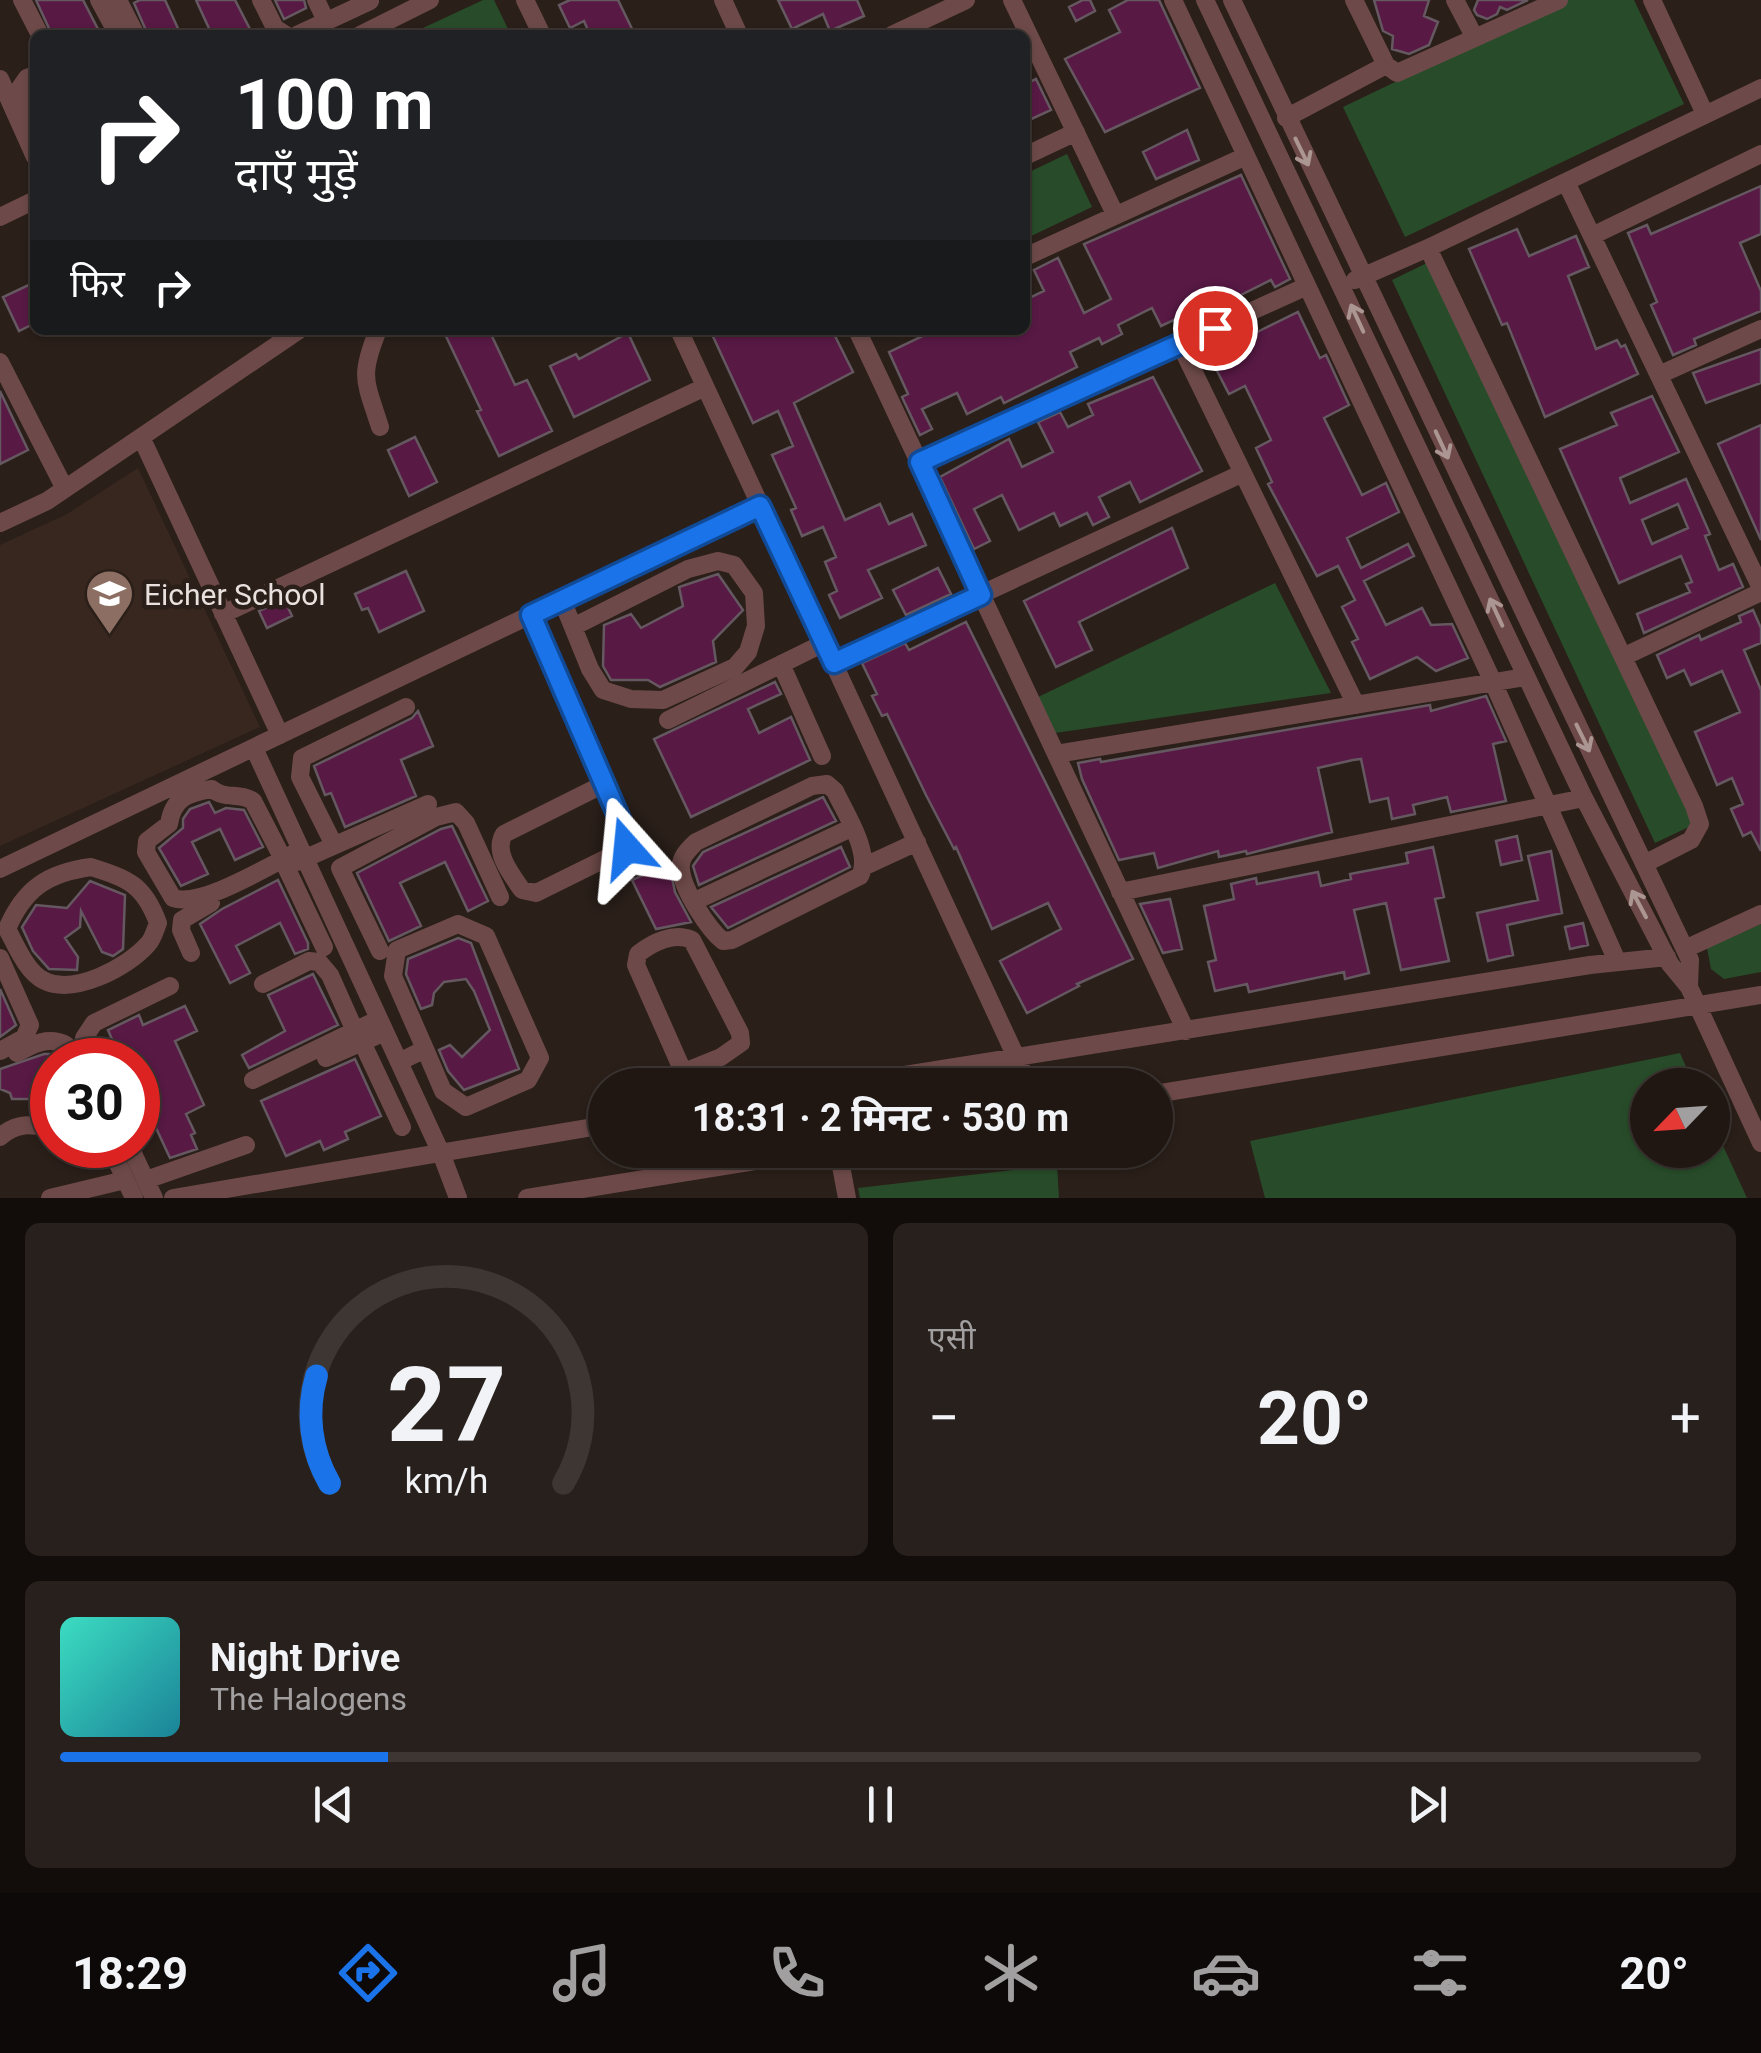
<!DOCTYPE html>
<html lang="hi">
<meta charset="utf-8">
<style>
body{margin:0;font-family:Roboto,"Noto Sans Devanagari",sans-serif;background:#28201c;color:#f1f3f6;height:100vh;display:flex;flex-direction:column;font-size:38px;white-space:nowrap}
*{box-sizing:border-box;margin:0}
p{font-size:32px;color:#a29fa0}
.icon{flex:none;width:55px;height:55px;fill:none;stroke:currentColor;stroke-width:2;stroke-linecap:round;stroke-linejoin:round}
.map{position:relative;height:1198px;overflow:hidden}
.panel{display:flex;flex-direction:column;gap:25px;padding:25px;background:#120d0a;flex:1}
.panel>*{flex:none}
.guide{position:absolute;left:30px;top:30px;width:1000px;height:305px;border-radius:15px;box-shadow:0 2px 8px #0004,0 0 0 2px #3d3633;background:#202124;color:#fff;overflow:hidden}
.needle{width:65px;rotate:245deg}
.controls{position:absolute;left:1630px;top:1068px;display:grid;gap:20px}
.controls a{display:grid;place-items:center;width:100px;height:100px;border-radius:50%;background:#201713;box-shadow:0 2px 8px #0004,0 0 0 2px #3d3633;font-size:50px}
.speed{position:absolute;left:30px;top:1038px;display:flex;gap:20px;font-size:50px;font-weight:700;text-align:center}
.speed>*{display:grid;place-content:center;width:130px;height:130px;border-radius:50%;background:#201713;box-shadow:0 2px 8px #0004,0 0 0 2px #3d3633;line-height:1}
.speed .limit{border:15px solid #d22;background:#fff;color:#111}
.pin{position:absolute;display:grid;place-items:center;width:85px;height:85px;color:#fff;margin:-42px;border:5px solid #fff;border-radius:50%;box-shadow:0 2px 10px #0007}
.me{position:absolute;width:110px;margin:-55px;rotate:342deg;stroke-linejoin:round;filter:drop-shadow(0 0 8px #0008)}
.turn{display:flex;align-items:center;gap:35px;height:210px;padding:0 40px;font-size:45px}
.turn .icon{width:130px;height:130px;stroke-width:2.5}
.turn b{display:block;font-size:70px;line-height:85px}
.then{display:flex;align-items:center;height:95px;padding:0 40px;background:#0003;gap:20px;font-size:38px}
.big{font-size:75px;font-weight:700;line-height:1.1}
.panel .tile{flex:1;display:flex;flex-direction:column;justify-content:center;gap:15px;min-width:0;padding:0 35px;border-radius:15px;background:#28201c}
.panel .dial{align-items:center;gap:0}
.dial svg{height:260px;overflow:visible;fill:none;stroke:#3d3633;stroke-width:7;stroke-linecap:round;text-anchor:middle}
.dial text{fill:#f1f3f6;stroke:none}
.song{display:flex;align-items:center;gap:30px}
.cover{width:120px;height:120px;border-radius:15px;background:linear-gradient(135deg,hsl(170 70% 55%),hsl(190 70% 35%))}
.played{height:10px;border-radius:5px;background:linear-gradient(90deg,#1a73e8 20%,#3d3633 20%)}
.keys{display:flex;justify-content:space-around;direction:ltr}
.heat{display:flex;justify-content:space-between;align-items:center;font-size:55px;direction:ltr}
.panel .tiles{flex:1;display:grid;gap:25px;grid-template-columns:1fr 1fr}
.tile:last-child{grid-column:span 2}
.trip{position:absolute;left:588px;top:1068px;width:585px;height:100px;border-radius:50px;background:#201713;box-shadow:0 2px 8px #0004,0 0 0 2px #3d3633;font-weight:700;line-height:100px;text-align:center}
.dock{display:flex;height:160px;justify-content:space-around;align-items:center;background:#0d0908;color:#a29fa0}
.dock .icon{width:70px;height:70px}
.dock .active{color:#1a73e8}
.dock b{font-size:45px;color:#f1f3f6}
.map>svg:first-child{display:block}
</style>
<div class="map">
<svg width="1761" height="1198" viewBox="0 0 1761 1198">
<rect width="100%" height="100%" fill="#2a1f19"/>
<path fill="#38271e" d="M138 468 260 727 0 846V545L67 514Z"/>
<path fill="#284c29" d="M483 0H494L511 35H408Z
M1566 0H1634L1684 104 1405 237 1343 107Z
M1067 154 1092 207 1025 239V174Z
M1431 261 1695 824 1655 843 1392 280Z
M1275 583 1331 693 1055 733 1036 698Z
M1761 924V972L1724 979 1711 969 1707 948Z
M1680 1053 1694 1085H1648V1150H1712L1713 1124 1747 1198H1265L1250 1141Z
M1057 1165 1059 1198H860L858 1188Z"/>
<path fill="#581945" stroke="#655860" stroke-width="2.5" fill-rule="evenodd" d="M36 0H83L101 35H52Z
M140 0H165L181 35H148L134 3Z
M196 0H235L253 35H212Z
M275 0H304L306 8 284 19Z
M570 0H618L635 35H590L584 21 570 28 559 5Z
M778 0H857L864 16 830 31 823 14 792 29Z
M1083 0H1090L1095 11 1076 21 1069 7Z
M1128 0H1159L1200 88 1105 132 1065 59 1120 32 1109 10Z
M1374 0H1429L1424 16 1438 22 1429 45 1409 54 1392 49 1393 36 1383 31Z
M1478 0H1528L1507 10 1500 7 1497 14 1487 19 1477 15 1474 10Z
M1036 79 1051 110 1025 122V84Z
M1187 130 1199 160 1156 179 1143 152Z
M1241 175 1290 279 1275 287 1271 280 1233 299 1236 305 1201 321 1197 314 1185 321 1182 316 1161 326 1152 308 1118 325 1122 334 1102 344 1099 338 1070 352 1077 367 1004 403 1001 397 967 414 957 393 922 409 932 429 920 435 902 397 908 394 889 352 935 330H1025V300L1044 291 1034 270 1058 258 1084 313 1111 299 1084 244Z
M1761 186V234L1740 243 1761 291V311L1694 339 1696 345 1673 355 1651 305 1657 302 1628 233 1647 225 1651 234Z
M1517 229 1529 256 1576 236 1589 267 1568 276 1596 349 1617 340 1621 347 1625 345 1638 374 1545 417 1507 323 1502 325 1469 249Z
M35 282V323L19 331 3 297Z
M1298 312 1320 358 1326 355 1349 405 1324 418 1362 495 1386 483 1399 512 1347 538 1361 568 1408 544 1414 556 1364 581 1386 625 1422 608 1431 625 1452 624 1468 658 1436 671 1417 657 1370 679 1352 642 1358 639 1342 607 1355 600 1338 566 1317 576 1268 484 1272 482 1256 448 1271 440 1245 386 1229 394 1215 367 1222 363 1212 343 1247 327 1251 335Z
M443 330H489L515 385 527 380 552 431 499 456 477 411 481 410Z
M710 330H832L853 372 794 403 845 520 880 504 889 524 912 514 926 545 868 570 882 598 840 618 829 595 837 591 825 562 836 557 823 527 802 536 791 510 796 508 772 455 793 446 778 411 753 423Z
M628 333 650 380 574 417 550 366 576 354 579 359Z
M1761 349V383L1706 403 1693 373Z
M1153 377 1202 471 1140 502 1130 482 1099 497 1109 517 1093 525 1087 513 1060 526 1054 513 1019 530 1002 495 974 509 990 541 974 549 940 477 1009 439 1022 467 1053 452 1038 422 1060 412 1068 427 1093 415 1088 404Z
M0 391 28 450 0 464Z
M1652 396 1679 452 1620 478 1630 503 1686 479 1710 534 1705 536 1719 570 1733 564 1743 587 1644 633 1637 614 1690 592 1686 584 1692 582 1681 556 1619 583 1560 449 1617 425 1611 413ZM1678 504 1688 528 1652 544 1642 520Z
M1761 425V540L1718 444Z
M415 437 437 482 409 496 388 450Z
M1172 528 1188 568 1079 622 1092 650 1056 667 1024 601Z
M938 568 951 594 906 615 893 590Z
M406 571 424 611 379 632 368 608 362 610 355 594Z
M718 574 743 610 713 641 716 662 660 687 648 680H611L603 666 604 625 631 614 641 628 683 606 679 587Z
M284 599 292 616 267 628 259 611Z
M1753 610 1761 628V643L1744 650 1761 690V851L1751 832 1743 836 1731 809 1743 804 1732 778 1717 785 1695 732 1740 712 1722 671 1691 685 1684 670 1667 678 1657 655 1699 635 1701 640 1741 622 1739 616Z
M966 622 1133 959 1077 984 1079 986 1027 1013 1000 961 1061 929 1048 903 992 929 956 847 954 849 926 795 887 714 882 716 872 696 877 694 862 663 905 643 909 650Z
M775 682 781 694 748 709 759 733 791 717 810 760 691 817 654 739Z
M1486 696 1506 741 1493 744 1506 801 1451 812 1447 797 1413 805 1415 814 1392 819 1388 798 1370 802 1361 759 1353 760 1318 768 1332 832 1247 854 1246 851 1219 857 1218 851 1158 868 1154 853 1119 860 1082 779 1078 763 1100 759 1101 762 1430 705 1431 711Z
M418 711 433 746 401 760 416 796 345 827 331 793 325 795 314 766 412 718Z
M823 797 836 821 699 885 693 866 703 852Z
M209 802 215 813 226 808 244 810 263 847 235 860 220 829 192 842 208 874 181 886 159 848 183 828V819L190 809Z
M452 826 488 901 468 911 445 862 400 883 421 926 389 941 357 873 441 829Z
M1517 836 1522 860 1501 865 1496 841Z
M841 847 850 867 728 928 711 907Z
M1433 847 1444 897 1435 899 1449 961 1401 970 1386 903 1354 910 1369 973 1345 979 1344 972 1249 992 1247 984 1215 991 1208 962 1216 960 1204 906 1234 899 1231 884 1256 878 1257 884 1318 872 1321 886 1351 879 1350 874 1408 863 1406 853Z
M1551 851 1562 913 1507 925 1513 955 1488 961 1477 913 1538 900 1528 856Z
M669 863 675 892 691 922 656 929 632 880Z
M278 880 308 943V949L295 954 280 923 236 946 250 973 230 983 200 924 222 909Z
M90 881 125 895 123 949 113 956 102 952 81 911 80 927 65 938 78 957 77 970 49 969 33 951 22 927 36 905 67 908Z
M1170 899 1182 949 1163 953 1140 904Z
M1583 923 1588 945 1570 949 1565 927Z
M458 938 471 943 519 1069 464 1090 448 1071 439 1050 450 1045 462 1057 490 1030 474 991 466 979 444 982 434 993 432 1005 421 1009 406 974 408 959Z
M313 974 338 1025 249 1068 242 1055 285 1031 268 995Z
M0 989 16 1025 0 1037Z
M185 1006 197 1031 175 1041 204 1105 186 1114 195 1133 191 1135 197 1149 170 1158 156 1128 141 1135 138 1127V1060H121L108 1030 139 1015 143 1025Z
M44 1054H56L59 1060H52V1116L47 1115 40 1099H12L10 1093 0 1089V1069Z
M355 1059 381 1116 345 1132 348 1139 324 1150 320 1141 286 1156 261 1101Z"/>
<g fill="none" stroke-linecap="round" stroke-linejoin="round">
<path stroke="#6d4a49" stroke-width="18" d="M22 0 40 35
M99 0 118 35
M118 0 136 35
M261 0 275 28 286 35
M316 0 326 21
M525 0 542 35
M723 0 739 35
M1012 0 1115 214
M1173 0 1493 682 1617 961
M1205 0 1584 798 1670 964 1689 987 1761 1143
M1232 0 1690 960 1689 987
M1354 0 1386 65 1397 73 1559 0
M1455 0 1475 38
M1652 0 1705 114
M297 35 370 1
M360 35 430 0
M892 35 966 0
M35 75 27 78 20 88 35 120
M0 79 35 157
M1286 118 1386 65
M1025 156 1076 132
M1566 182 1761 588
M0 217 35 200
M1592 236 1761 154
M1428 248 1694 806 1700 824 1691 840 1644 864
M1025 257 1246 156
M1355 280 1428 248 1761 88
M378 330C359 377 365 380 380 427
M679 330 1029 1085
M857 330 1186 1031
M1180 344 1356 705
M0 362 65 489
M1659 375 1761 329
M142 439 280 735
M919 463 1307 286
M0 523 47 501 299 330
M562 600 590 669 603 690 631 699 663 700 735 667 748 652 756 626 754 593 734 565 718 561 688 569 573 627
M223 614 705 387
M531 615 627 836V848L536 893 522 890C511 874 493 852 504 834L604 784
M1625 656 1761 592
M833 663 1243 473
M781 664 822 756
M668 720 824 643
M254 748 441 1153 458 1198
M1056 754 1526 677
M827 784 835 791C845 813 872 853 860 876L732 940 723 941C708 929 683 890 681 870 679 858 688 850 696 842L812 786Z
M334 845 300 777 302 758 406 707
M283 859 253 801C239 792 225 800 212 789 186 793 173 799 169 824L147 841 146 852 173 898C202 908 271 864 301 850
M297 862 428 804
M865 866 917 842
M91 867C129 879 144 885 158 923 155 930 153 939 148 944 127 968 73 996 43 980 26 971 16 945 7 929 24 889 47 873 91 867Z
M286 867 324 947
M0 869 760 505
M1120 892 1584 798
M695 901 851 828
M1685 949 1761 914
M380 951 340 868 436 817 456 812 466 823 500 897
M191 953 181 930 182 920 211 903
M0 958 30 1025 24 1038 0 1051
M263 984 309 961 319 962 330 975 355 1031
M362 1042 402 1127
M17 1053C33 1044 49 1036 66 1045L72 1060
M326 1058 385 1032
M86 1060 84 1038 94 1023 170 986
M399 1062 425 1049 443 1091 466 1107 528 1080 540 1058 486 936 458 924 397 950 393 976 425 1049
M684 1072 721 1057 741 1043 740 1033 692 940C674 932 653 942 638 954L636 965 689 1085
M253 1080 379 1019
M842 1085 1590 965 1667 957
M1155 1094 1761 995
M0 1137C17 1122 31 1124 52 1129
M109 1145 134 1198
M129 1145 154 1198
M838 1150 847 1198
M146 1180 246 1145
M50 1198 125 1180
M173 1198 605 1125
M527 1198 823 1150"/>
</g>
<defs><path id="oneway-shaft" d="M-6 0H5M1.5-3L5.5 0L1.5 3" fill="none" stroke-width="1.6" stroke-linecap="round" stroke-linejoin="round" transform="scale(2.5)"/></defs>
<g stroke="#ab9693">
<use href="#oneway-shaft" transform="translate(1302 152) rotate(64)"/>
<use href="#oneway-shaft" transform="translate(1357 318) rotate(-115)"/>
<use href="#oneway-shaft" transform="translate(1442 445) rotate(65)"/>
<use href="#oneway-shaft" transform="translate(1496 612) rotate(-115)"/>
<use href="#oneway-shaft" transform="translate(1583 738) rotate(64)"/>
<use href="#oneway-shaft" transform="translate(1639 904) rotate(-118)"/>
</g>
<g fill="none" stroke-linecap="round" stroke-linejoin="round">
<defs>
<path id="route" d="M627 848V836L531 615 760 506 834 663 981 595 920 462 1215 328"/>
</defs>
<use href="#route" stroke="#114b97" stroke-width="25"/>
<use href="#route" stroke="#1a73e8" stroke-width="18"/>
</g>
<defs>
<symbol id="school-pin" viewBox="-11 -11 22 30"><path d="M0 17L-7.5 6A9.5 9.5 0 1 1 7.5 6Z" fill="#8d6e63" stroke="#2a1f19"/><path d="M0-5L7-2L0 1L-7-2ZM-4 1L0 2.5L4 1V4Q0 6-4 4Z" fill="#fff"/></symbol>
</defs>
<g fill-rule="evenodd">
<use href="#school-pin" x="82" y="566" width="55" height="75"/>
</g>
<g text-anchor="middle" dominant-baseline="central" stroke-width="9" stroke-linejoin="round" paint-order="stroke">
<g font-size="30" fill="#e9e1dd" stroke="#2a1f19" text-anchor="start">
<text x="144" y="594">Eicher School</text>
</g>
</g>
</svg>
<div class="controls">
<a><svg class="needle" viewBox="-14 -14 28 28"><path d="M0-13l5 13h-10z" fill="#e53935"/><path d="M0 13l5-13h-10z" fill="#a29fa0"/></svg></a>
</div>
<div class="speed"><div class="limit">30</div></div>
<div class="pin" style="left:1215px;top:328px;background:#d93025"><svg class="icon" aria-label="arrive" viewBox="0 0 24 24"><path d="M6 21V4h12l-3 4 3 4H6"/></svg></div>
<svg class="me" style="left:627px;top:848px" viewBox="-20 -20 40 40"><path d="M0-17L14 15 0 8-14 15z" fill="#1a73e8" stroke="#fff" stroke-width="4"/></svg>
<div class="trip">18:31 · 2 मिनट · 530 m</div>
<div class="guide">
<div class="turn"><svg class="icon" aria-label="right" viewBox="0 0 24 24"><path d="M7 20v-9h11M14 6l5 5-5 5"/></svg><div><b>100 m</b>दाएँ मुड़ें</div></div>
<div class="then">फिर<svg class="icon" aria-label="right" viewBox="0 0 24 24"><path d="M7 20v-9h11M14 6l5 5-5 5"/></svg></div>
</div>
</div>
<section class="panel">
<div class="tiles">
<div class="tile dial"><svg viewBox="0 0 100 80">
<path d="M14 69A42 42 0 1 1 86 69"/>
<path d="M14 69A42 42 0 0 1 10 36" stroke="#1a73e8"/>
<text x="50" y="56" font-size="32" font-weight="700">27</text>
<text x="50" y="72" font-size="11">km/h</text>
</svg></div>
<div class="tile"><p>एसी</p>
<div class="heat"><a>−</a><b class="big">20°</b><a>+</a></div>
</div>
<div class="tile">
<div class="song"><i class="cover"></i><div><b>Night Drive</b><p>The Halogens</p></div></div>
<div class="played"></div>
<div class="keys"><svg class="icon" aria-label="previous" viewBox="0 0 24 24"><path d="M18 5L8 12l10 7zM5 5v14"/></svg><svg class="icon" aria-label="pause" viewBox="0 0 24 24"><path d="M8 5v14M16 5v14"/></svg><svg class="icon" aria-label="next" viewBox="0 0 24 24"><path d="M6 5l10 7-10 7zM19 5v14"/></svg></div>
</div>
</div>
</section>
<nav class="dock">
<b>18:29</b>
<svg class="icon active" aria-label="directions" viewBox="0 0 24 24"><path d="M12 3l9 9-9 9-9-9zM9 14v-3h6M13 9l2 2-2 2"/></svg>
<svg class="icon" aria-label="music" viewBox="0 0 24 24"><path d="M9 18V5l10-2v13"/><circle cx="6" cy="18" r="3"/><circle cx="16" cy="16" r="3"/></svg>
<svg class="icon" aria-label="phone" viewBox="0 0 24 24"><path d="M5 4h4l2 5-3 2q2 4 5 5l2-3 5 2v4C11 20 4 13 5 4z"/></svg>
<svg class="icon" aria-label="climate" viewBox="0 0 24 24"><path d="M12 3v18M4 7l16 10M4 17L20 7"/></svg>
<svg class="icon" aria-label="car" viewBox="0 0 24 24"><path d="M5 17H2v-5l4-1 3-4h7l3 4 3 1v5h-3M9 17h6M6 11h13"/><circle cx="7" cy="17" r="2"/><circle cx="17" cy="17" r="2"/></svg>
<svg class="icon" aria-label="filters" viewBox="0 0 24 24"><path d="M4 7h16M4 17h16"/><circle cx="9" cy="7" r="2"/><circle cx="15" cy="17" r="2"/></svg>
<b>20°</b>
</nav>
